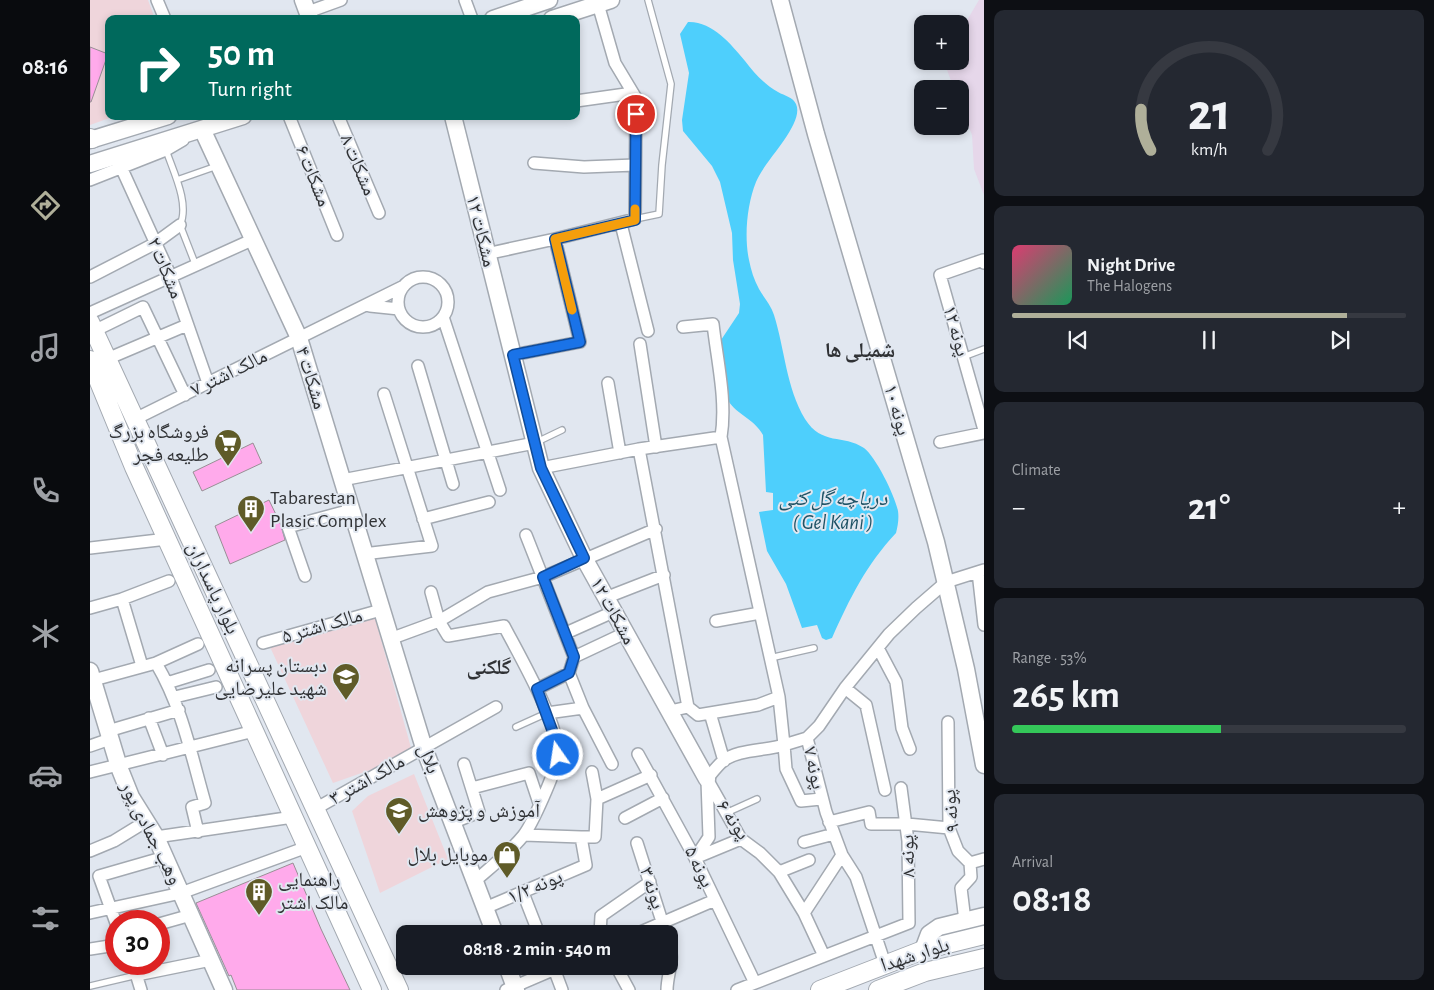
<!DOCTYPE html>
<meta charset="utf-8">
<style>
body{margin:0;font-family:"Alegreya Sans","Noto Naskh Arabic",sans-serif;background:#242831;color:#f1f3f6;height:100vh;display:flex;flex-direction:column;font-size:19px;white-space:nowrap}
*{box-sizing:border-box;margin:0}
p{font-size:16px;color:#9ea1a6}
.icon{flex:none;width:28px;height:28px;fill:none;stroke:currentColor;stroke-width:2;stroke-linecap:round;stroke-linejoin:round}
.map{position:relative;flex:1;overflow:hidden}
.panel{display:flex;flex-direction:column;gap:10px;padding:10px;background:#0d0f14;width:450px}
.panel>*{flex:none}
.banner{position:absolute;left:15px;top:15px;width:475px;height:105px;border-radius:10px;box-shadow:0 2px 8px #0003;background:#00695c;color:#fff;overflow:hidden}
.controls{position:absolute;left:824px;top:15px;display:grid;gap:10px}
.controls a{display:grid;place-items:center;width:55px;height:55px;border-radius:10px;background:#171b24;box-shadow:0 2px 8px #0003;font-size:25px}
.speed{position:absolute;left:15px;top:910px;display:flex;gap:10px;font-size:25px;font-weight:700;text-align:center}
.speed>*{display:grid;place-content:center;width:65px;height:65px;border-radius:50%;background:#171b24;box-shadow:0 2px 8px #0003;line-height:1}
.speed .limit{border:8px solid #d22;background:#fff;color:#111}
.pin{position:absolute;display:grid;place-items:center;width:42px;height:42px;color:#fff;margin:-21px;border:2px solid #fff;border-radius:50%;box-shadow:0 1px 5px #0007}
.me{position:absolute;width:55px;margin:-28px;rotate:347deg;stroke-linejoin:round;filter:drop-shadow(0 0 4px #0008)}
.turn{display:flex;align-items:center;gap:18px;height:105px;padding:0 20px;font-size:22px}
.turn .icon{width:65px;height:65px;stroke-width:2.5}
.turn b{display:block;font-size:35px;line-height:42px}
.big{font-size:38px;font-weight:700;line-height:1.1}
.panel .tile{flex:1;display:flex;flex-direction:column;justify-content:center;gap:8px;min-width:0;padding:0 18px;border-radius:10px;background:#242831}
.panel .dial{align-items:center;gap:0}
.dial svg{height:130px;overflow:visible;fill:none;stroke:#363941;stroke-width:7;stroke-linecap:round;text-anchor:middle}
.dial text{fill:#f1f3f6;stroke:none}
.song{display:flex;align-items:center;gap:15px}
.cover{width:60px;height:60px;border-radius:8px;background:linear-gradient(135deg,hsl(340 70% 55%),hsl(150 70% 35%))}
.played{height:5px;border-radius:2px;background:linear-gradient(90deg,#afaf99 85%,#363941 85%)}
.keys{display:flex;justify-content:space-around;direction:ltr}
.heat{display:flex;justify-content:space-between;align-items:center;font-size:28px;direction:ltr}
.charge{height:8px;border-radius:4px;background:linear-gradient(90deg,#34c759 53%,#363941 0)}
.trip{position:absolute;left:306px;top:925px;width:282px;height:50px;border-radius:10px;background:#171b24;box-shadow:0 2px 8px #0003;font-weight:700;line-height:50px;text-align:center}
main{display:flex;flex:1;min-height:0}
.tabs{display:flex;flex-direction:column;width:90px;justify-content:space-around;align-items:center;background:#090b0e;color:#9ea1a6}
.tabs .icon{width:35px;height:35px}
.tabs .active{color:#afaf99}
.tabs b{font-size:22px;color:#f1f3f6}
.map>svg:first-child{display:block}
</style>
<main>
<nav class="tabs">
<b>08:16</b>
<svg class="icon active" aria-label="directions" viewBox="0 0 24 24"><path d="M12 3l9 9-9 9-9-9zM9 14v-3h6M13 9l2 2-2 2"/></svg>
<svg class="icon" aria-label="music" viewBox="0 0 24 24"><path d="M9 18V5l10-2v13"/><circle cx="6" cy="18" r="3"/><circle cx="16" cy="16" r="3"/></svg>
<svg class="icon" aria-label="phone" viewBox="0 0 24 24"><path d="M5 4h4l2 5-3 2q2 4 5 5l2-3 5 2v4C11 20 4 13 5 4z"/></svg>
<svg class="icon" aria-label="climate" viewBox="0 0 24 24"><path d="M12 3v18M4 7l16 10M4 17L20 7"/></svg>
<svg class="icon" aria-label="car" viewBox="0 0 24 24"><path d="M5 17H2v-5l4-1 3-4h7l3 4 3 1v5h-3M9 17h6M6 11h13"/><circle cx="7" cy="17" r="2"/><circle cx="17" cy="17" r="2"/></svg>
<svg class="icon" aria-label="filters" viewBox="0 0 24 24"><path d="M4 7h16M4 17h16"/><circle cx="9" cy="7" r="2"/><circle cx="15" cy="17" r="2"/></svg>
</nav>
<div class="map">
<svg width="894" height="990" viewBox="0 0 894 990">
<rect width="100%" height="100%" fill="#e1e7f0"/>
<path fill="#e6d7ea" d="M889 0H894V195L884 169 882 135 870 104V89H864L856 67 858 61H870V32Z"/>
<path fill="#efd5db" d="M0 0H58L65 19H19V116H25L0 125Z
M285 618 323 755 243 783 180 647Z
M324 774 358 859 290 893 262 811 278 796Z"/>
<path fill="#4ecffc" d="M598 22C622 21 641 44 655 61 664 73 675 85 688 92 695 96 703 97 706 104 715 124 674 161 666 182 657 204 654 237 659 260 661 270 664 280 669 289 674 298 681 305 684 315 695 350 696 387 715 419 732 446 753 434 774 448 786 457 805 496 808 511 809 518 808 525 806 533 776 565 760 598 742 638L736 640 732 638 727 625 712 628 696 584 677 551 669 512 683 510V493L676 492 673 435C664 418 644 414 636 397L631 340 649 313 650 304 643 260 642 233 630 182 622 166 593 131 592 120 599 73 590 34Z"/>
<path fill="#ffaaeb" stroke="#988f95" d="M0 47 18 54 1 102H0Z
M163 443 172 463 112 491 103 472Z
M179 500 191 525 195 540 140 564 125 526Z
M203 863 231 929 260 990H147L141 975 139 976 106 903Z"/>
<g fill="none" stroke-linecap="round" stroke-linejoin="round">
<defs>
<path id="lane" d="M76 150C83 171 100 204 90 225L106 266
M87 180 127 166
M545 219 569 214 572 165 581 84 558 0
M873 357 894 349
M447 442 472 430
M680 658 724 648
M426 727 457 713
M636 813 667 799
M0 986 47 975"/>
<path id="street" d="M67 0 75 19
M375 0 382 19
M218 12 251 0
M486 101 543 93
M199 116 247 235
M248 116 289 213
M26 156 81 277 118 383
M444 163 494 167 545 165
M0 180 76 150 93 140
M531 224 558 331
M465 239 545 219 546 98 525 63 508 4
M396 254 465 239 490 342 423 355
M894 263 893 260 850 275 894 430
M0 277 64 244 90 225
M308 302a25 25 0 1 1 50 0a25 25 0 1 1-50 0Z
M280 306 309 309
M0 313 164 239
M353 317 410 490
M593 327 623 324C627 360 637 401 631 437
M4 331 53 307 95 395
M550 344 566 447
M17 359 97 325
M328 366 363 484
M518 383 530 453
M45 419 314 286
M850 442 894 433
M549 449 598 707 580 711
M451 468 549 449 631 437 689 697 694 745C675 751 648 749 633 761 627 766 622 773 617 779
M252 480 445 443
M333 519 399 502
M436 535 484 657 479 673 493 708 457 713
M0 548 77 539
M273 554 342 546 294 394
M888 572 894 625
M215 576 198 527 261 510
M341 592 349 621 358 636 414 626C428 653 471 727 468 756 466 771 442 825 433 836 419 853 401 867 385 881
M515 598 574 575
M32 599 52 666
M0 608 32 599 79 581
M626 621 670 613
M476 633 523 612
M300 639 349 621 398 592 453 577 566 529
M173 643 291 610
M788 648 806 682 812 728 820 749
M484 657 535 633
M66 663C92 707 101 754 115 803L102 807 108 832
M0 681 66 663 108 644
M77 683 119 670
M755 688 776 705 795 790
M447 689 479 673
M85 697 126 687
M598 707 608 715 668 705 689 697
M493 708 522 764
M620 713 634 761
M59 718 73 755
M858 722 859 828 868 851 880 863 881 877 871 888 875 921
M18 731 89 710
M717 738 694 745 696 769 711 801 731 799
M0 746 20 739
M548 754 605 858 665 983
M0 772 164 731
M617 779 651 839 670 853 689 872 714 913 734 956
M382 788 439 773 449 803
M507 799 561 775
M225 809 406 707
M535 818 573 798
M739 822 779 812 781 824H817L859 828
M362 823 389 812 374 764
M66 837 203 817
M491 837H505L507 799 502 772
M714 842 744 834
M547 843 576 934
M0 851 24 841 55 822
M605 858 619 837 617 781
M605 858 651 839
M880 863 894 859
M689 872 719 860
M433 893 449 934
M395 908 496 865 491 837 434 835
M0 913 91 893 217 847
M714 913 752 855
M26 923 9 876 75 857
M69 924 101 915
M510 934 511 916 560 882
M546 934 625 900
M0 949 26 945
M43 964 51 990
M795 964 766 877 752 855 736 812 717 738 729 726 755 688 799 634 826 608 856 582 894 570
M463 966 472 990
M526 966 539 990
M47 975 121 960
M416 990 472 966
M577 990C577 975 584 962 580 947
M647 990 819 923 818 841 811 788"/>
<path id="secondary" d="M213 0 220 19
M690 0 726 134 846 542 876 669 894 765
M403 19 459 0
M462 19 521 0
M363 116 451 468 494 558 617 779
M112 129 209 338 334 748 405 934
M0 140 78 116
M0 164 153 116
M0 671 29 767 41 797 66 837 134 990
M833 950 839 934 849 927 894 916
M417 966 426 990"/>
<path id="primary" d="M0 138 2 139
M0 322 309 990
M0 360 44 467 282 990
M730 990 833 950 894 935
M788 990 835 972 894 958"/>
</defs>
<use href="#lane" stroke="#a3a9b1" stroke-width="8"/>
<use href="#street" stroke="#a3a9b1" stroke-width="14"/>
<use href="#secondary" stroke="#a3a9b1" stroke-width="19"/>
<use href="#primary" stroke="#a3a9b1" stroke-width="20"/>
<use href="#lane" stroke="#fff" stroke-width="5.5"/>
<use href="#street" stroke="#fff" stroke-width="11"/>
<use href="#secondary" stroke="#fff" stroke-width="16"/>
<use href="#primary" stroke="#fff" stroke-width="18"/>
</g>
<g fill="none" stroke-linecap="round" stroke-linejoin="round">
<defs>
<path id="route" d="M468 755 465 738 447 689 479 673 484 657 453 577 494 558 451 468 423 355 490 342 465 239 545 220 546 114"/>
</defs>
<use href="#route" stroke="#114b97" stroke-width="12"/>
<use href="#route" stroke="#1a73e8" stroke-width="9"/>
<path stroke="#f59e0b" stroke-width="9" d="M482 310 465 239 545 220V209"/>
</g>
<defs>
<symbol id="supermarket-pin" viewBox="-11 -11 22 30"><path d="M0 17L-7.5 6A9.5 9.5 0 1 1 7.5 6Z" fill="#5f5b28" stroke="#e1e7f0"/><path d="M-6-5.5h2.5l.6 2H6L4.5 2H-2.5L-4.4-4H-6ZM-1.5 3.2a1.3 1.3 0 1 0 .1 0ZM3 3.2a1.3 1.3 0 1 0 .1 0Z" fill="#fff"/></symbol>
<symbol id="building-pin" viewBox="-11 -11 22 30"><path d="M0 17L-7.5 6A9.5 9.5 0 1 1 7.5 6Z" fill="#5f5b28" stroke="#e1e7f0"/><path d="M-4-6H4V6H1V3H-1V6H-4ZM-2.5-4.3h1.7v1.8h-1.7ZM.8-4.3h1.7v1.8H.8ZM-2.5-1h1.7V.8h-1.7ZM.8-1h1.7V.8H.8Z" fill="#fff"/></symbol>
<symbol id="school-pin" viewBox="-11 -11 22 30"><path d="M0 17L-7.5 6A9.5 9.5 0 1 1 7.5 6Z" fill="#5f5b28" stroke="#e1e7f0"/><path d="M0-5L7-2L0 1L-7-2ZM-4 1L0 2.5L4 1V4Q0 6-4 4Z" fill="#fff"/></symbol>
<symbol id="university-pin" viewBox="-11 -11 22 30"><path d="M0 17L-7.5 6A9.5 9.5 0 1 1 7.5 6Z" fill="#5f5b28" stroke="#e1e7f0"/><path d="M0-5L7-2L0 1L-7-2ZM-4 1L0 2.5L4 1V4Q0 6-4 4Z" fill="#fff"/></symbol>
<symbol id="shop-pin" viewBox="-11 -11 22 30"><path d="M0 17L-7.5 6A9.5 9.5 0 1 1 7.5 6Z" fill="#5f5b28" stroke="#e1e7f0"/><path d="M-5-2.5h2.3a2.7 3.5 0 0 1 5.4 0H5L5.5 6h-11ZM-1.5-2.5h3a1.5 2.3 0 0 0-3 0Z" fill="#fff"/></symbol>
</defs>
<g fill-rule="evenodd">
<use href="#supermarket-pin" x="122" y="427" width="32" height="43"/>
<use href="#building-pin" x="145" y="493" width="32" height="43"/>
<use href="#school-pin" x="240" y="661" width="32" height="43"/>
<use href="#university-pin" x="293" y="795" width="32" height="43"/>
<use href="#shop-pin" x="401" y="839" width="32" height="43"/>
<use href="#building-pin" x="153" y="876" width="32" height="43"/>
</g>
<g text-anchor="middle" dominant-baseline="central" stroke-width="4" stroke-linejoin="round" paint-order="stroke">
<g font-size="20" fill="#303235" stroke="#e1e7f0">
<text transform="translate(268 165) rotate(67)">مشکات ۸</text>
<text transform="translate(223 176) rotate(68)">مشکات ۶</text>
<text transform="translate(391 231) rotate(76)">مشکات ۱۲</text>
<text transform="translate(75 268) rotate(67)">مشکات ۲</text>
<text transform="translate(866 331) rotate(74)">پونه ۱۲</text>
<text transform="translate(139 373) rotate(-26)">مالک اشتر ۷</text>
<text transform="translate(221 378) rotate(73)">مشکات ۴</text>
<text transform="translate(807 410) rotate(74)">پونه ۱۰</text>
<text transform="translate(123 588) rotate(65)">بلوار پاسداران</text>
<text transform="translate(523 611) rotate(61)">مشکات ۱۲</text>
<text transform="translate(232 626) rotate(-16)">مالک اشتر ۵</text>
<text transform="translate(339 759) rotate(70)">بلال</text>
<text transform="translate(724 768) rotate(78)">پونه ۷</text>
<text transform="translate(277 780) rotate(-29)">مالک اشتر ۳</text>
<text transform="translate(861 811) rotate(-96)">پونه ۹</text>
<text transform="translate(643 820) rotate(56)">پونه ۶</text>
<text transform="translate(61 833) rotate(63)">وهب جمادی پور</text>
<text transform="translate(818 856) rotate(-92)">پونه ۸</text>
<text transform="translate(609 867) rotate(64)">پونه ۵</text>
<text transform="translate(445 887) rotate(-23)">پونه ۱/۲</text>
<text transform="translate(562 888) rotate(72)">پونه ۳</text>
<text transform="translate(825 955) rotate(-18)">بلوار شهدا</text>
</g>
<g font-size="20" fill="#303235" stroke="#e1e7f0" text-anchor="end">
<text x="119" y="432">فروشگاه بزرگ<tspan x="119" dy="23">طلیعه فجر</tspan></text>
<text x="180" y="498" text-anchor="start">Tabarestan<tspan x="180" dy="23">Plasic Complex</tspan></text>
<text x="237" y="666">دبستان پسرانه<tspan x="237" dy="23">شهید علیرضایی</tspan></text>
<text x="328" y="811" text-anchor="start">آموزش و پژوهش</text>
<text x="398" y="855">موبایل بلال</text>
<text x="188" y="880" text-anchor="start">راهنمایی<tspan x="188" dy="23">مالک اشتر</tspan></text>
</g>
<g font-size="21" font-weight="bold" fill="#303235" stroke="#e1e7f0">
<text x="770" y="350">شمیلی ها</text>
<text x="399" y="667">گلکنی</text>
</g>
<g font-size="21" font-style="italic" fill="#1e5265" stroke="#e1e7f0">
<text x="743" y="498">دریاچه گل کنی<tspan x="743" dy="24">( Gel Kani )</tspan></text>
</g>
</g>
</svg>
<div class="controls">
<a>+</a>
<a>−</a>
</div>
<div class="speed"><div class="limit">30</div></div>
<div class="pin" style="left:546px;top:114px;background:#d93025"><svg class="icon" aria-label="arrive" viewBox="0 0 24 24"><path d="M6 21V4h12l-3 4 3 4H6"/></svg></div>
<svg class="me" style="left:468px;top:755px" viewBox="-20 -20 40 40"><circle r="17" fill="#1a73e8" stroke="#fff" stroke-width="3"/><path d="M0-11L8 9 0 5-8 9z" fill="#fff"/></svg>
<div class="trip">08:18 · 2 min · 540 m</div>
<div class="banner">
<div class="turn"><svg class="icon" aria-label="right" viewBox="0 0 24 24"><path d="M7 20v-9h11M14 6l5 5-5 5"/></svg><div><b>50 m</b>Turn right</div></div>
</div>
</div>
<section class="panel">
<div class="tile dial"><svg viewBox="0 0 100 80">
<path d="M14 69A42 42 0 1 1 86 69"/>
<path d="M14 69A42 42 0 0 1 8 44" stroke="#afaf99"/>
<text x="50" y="56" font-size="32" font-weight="700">21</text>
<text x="50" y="72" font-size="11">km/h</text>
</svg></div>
<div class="tile">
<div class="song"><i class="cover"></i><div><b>Night Drive</b><p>The Halogens</p></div></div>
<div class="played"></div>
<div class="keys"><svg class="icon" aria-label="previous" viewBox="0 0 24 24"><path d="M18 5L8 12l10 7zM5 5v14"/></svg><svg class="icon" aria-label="pause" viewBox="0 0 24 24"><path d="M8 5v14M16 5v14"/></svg><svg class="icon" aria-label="next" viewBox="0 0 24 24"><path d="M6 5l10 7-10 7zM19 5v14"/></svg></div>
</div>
<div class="tile"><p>Climate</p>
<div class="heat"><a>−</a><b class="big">21°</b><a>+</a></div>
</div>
<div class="tile"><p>Range · 53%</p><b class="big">265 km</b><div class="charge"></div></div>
<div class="tile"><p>Arrival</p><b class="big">08:18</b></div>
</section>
</main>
